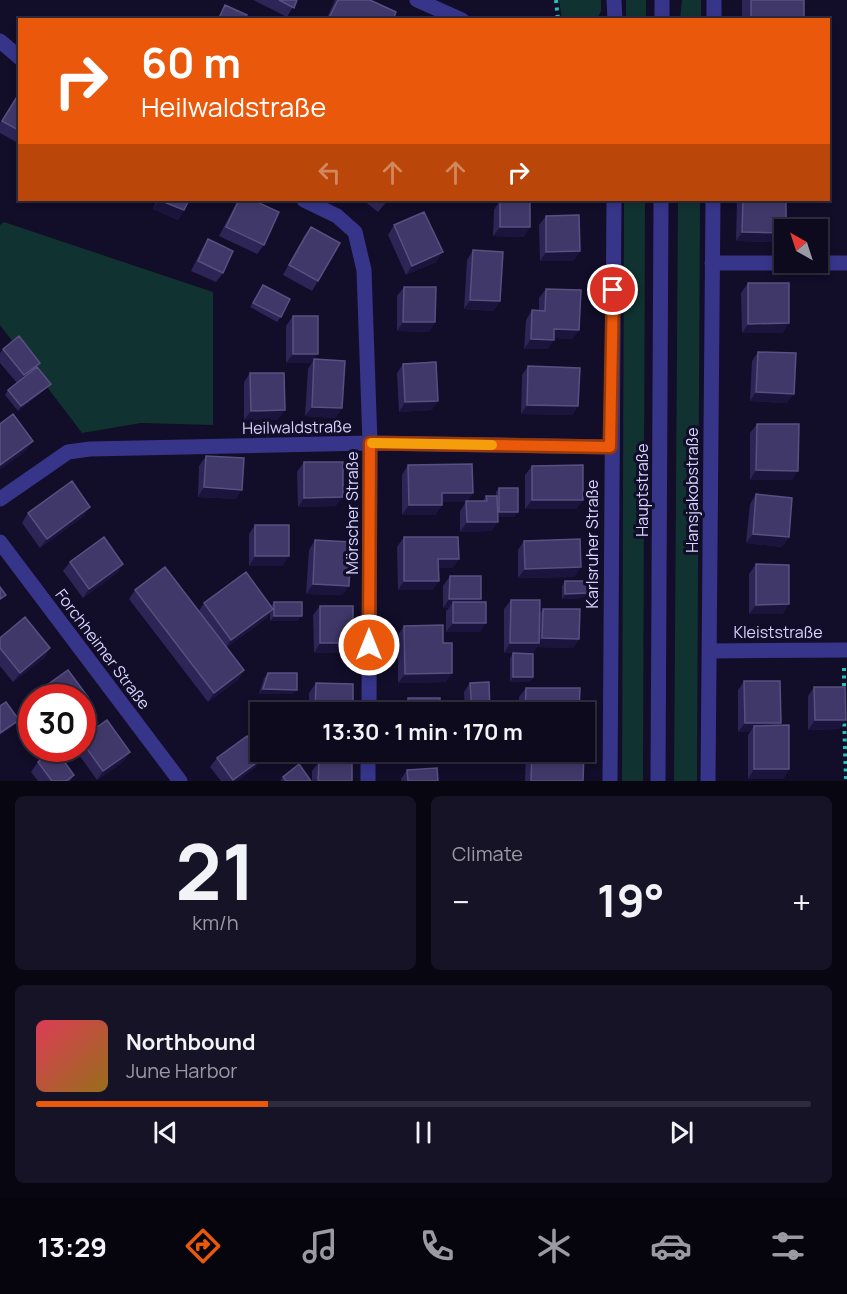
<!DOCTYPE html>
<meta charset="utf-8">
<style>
body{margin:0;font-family:Manrope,sans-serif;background:#171327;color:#f1f3f6;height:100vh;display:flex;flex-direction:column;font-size:22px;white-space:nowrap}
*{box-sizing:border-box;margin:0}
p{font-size:20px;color:#9b9aa4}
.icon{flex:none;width:33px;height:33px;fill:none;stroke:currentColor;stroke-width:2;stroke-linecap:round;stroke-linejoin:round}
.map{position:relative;height:781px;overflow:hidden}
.side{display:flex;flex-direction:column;gap:15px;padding:15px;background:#080610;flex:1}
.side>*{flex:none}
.banner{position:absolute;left:18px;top:18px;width:812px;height:183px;border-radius:0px;box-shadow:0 3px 9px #0003,0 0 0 2px #2e2b3c;background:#ea580c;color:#fff;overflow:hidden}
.needle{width:39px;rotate:321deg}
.buttons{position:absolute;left:774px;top:219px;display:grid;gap:12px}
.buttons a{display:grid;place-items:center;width:54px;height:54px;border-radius:0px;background:#0e0a1e;box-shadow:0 3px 9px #0003,0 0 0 2px #2e2b3c;font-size:30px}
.speed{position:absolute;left:18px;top:684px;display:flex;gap:12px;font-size:30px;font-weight:700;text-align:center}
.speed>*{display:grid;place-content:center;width:78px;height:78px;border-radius:50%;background:#0e0a1e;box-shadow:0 3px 9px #0003,0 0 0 2px #2e2b3c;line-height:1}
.speed .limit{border:9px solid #d22;background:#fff;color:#111}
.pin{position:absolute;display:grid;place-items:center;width:51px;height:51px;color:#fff;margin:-26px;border:3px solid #fff;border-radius:50%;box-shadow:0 2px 6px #0007}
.me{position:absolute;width:66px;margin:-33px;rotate:0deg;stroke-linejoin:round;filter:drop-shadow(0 0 4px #0008)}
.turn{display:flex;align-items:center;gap:21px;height:126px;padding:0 24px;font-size:27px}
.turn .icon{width:78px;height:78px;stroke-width:2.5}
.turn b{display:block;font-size:42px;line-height:51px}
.lanes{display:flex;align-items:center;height:57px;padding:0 24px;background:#0003;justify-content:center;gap:30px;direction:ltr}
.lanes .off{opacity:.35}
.big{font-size:45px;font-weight:700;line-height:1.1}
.side .tile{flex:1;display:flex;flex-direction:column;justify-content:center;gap:9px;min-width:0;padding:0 21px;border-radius:9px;background:#171327}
.side .dial{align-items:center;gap:0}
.dial b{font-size:78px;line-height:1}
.song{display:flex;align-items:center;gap:18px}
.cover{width:72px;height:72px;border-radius:9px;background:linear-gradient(135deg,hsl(350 70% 55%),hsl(40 70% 35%))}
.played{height:6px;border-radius:3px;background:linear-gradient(90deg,#ea580c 30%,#2e2b3c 30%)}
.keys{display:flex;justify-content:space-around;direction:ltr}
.heat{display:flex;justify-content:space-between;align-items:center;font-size:33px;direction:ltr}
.side .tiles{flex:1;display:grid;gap:15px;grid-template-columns:1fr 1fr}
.tile:last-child{grid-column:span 2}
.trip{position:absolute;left:250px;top:702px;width:345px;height:60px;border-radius:0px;background:#0e0a1e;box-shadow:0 3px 9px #0003,0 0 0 2px #2e2b3c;font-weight:700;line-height:60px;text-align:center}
.dock{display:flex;height:96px;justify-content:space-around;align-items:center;background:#06040c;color:#9b9aa4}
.dock .icon{width:42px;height:42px}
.dock .on{color:#ea580c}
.dock b{font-size:27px;color:#f1f3f6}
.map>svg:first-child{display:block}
</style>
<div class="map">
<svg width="847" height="781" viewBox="0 0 847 781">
<rect width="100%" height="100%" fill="#120d28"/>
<path fill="#103230" d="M559 0H601V11L597 19H562Z
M626 0H646V19H626Z
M682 0H701V19H680Z
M624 200H645L643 781H622Z
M678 200H700L697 781H674Z
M4 222 213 292V425L141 423 82 433 0 325V225Z"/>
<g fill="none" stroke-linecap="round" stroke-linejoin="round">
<path stroke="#26c1b5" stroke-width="4" stroke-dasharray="3 4.5" stroke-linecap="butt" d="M556 0 558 20
M844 668V691
M844 716 846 781"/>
<path stroke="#37358a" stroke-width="15" d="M417 0 462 20
M614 0 615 20
M662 20V0
M714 20V0
M0 41 20 58
M304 200 337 216 355 232 364 270 370 443 369 712
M712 263H847
M0 499 68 452 90 449 370 443 610 447
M0 542 180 781
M709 651 847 650
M368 781V752
M610 781 614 200
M658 781 661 200
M708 781 713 200"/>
</g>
<path fill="#2e2557" d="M253 0H297L287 17Z
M335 0H370L393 20H326Z
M742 0H804V20H742Z
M20 91V141L18 143 0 133V123Z
M157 200H189L184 210 178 220 153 209Z
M238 200H253L264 245 257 254 219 236Z
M363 200H388L378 212Z
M500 200 524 237 493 236 494 210Z
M737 200H786L784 234 779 242 736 241Z
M546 216 580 251 573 261H540L539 225Z
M394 225 436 262 406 275 388 235Z
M311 227 318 281 312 291 283 275 304 236Z
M208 239 223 273 216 282 191 271 202 249Z
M473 250 494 311 464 309 467 260Z
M748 283 783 333H742L741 293Z
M263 285 281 317 277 322 250 307Z
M404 287 435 322 429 332 397 331V296Z
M546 289 579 330 572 339 554 338 548 349H524L526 320 532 310 539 311V298Z
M293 316 311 363H286V326Z
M3 349 37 367 47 388 18 411 5 395 8 390 17 383 0 363V353Z
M758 352 787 403 750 401 752 361Z
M314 359 342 408 335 418 305 416 308 369Z
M403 364 432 410 399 412 397 373Z
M528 366 578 406 572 415 521 414 522 375Z
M250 373 278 420H244V382Z
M757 424 792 480H750V433Z
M206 456 236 499 198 497 199 466Z
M304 462 336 506 298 507 297 472Z
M408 465 473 493 467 501H483L486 496H496V492L499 488 518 512 514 517H497L498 522 491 531 460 532V511L466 502H442V505L435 515H402V475Z
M532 466 583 500 576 509H525V475Z
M756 494 789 537 782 547 746 543 750 504Z
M28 513 84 516 40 548 22 523Z
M255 525 289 556 282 566H249V534Z
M404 537 459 559 452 568H439V581L432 590H398L397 547Z
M315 540 349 586 342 595 306 594 309 550Z
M524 541 581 567 574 577 518 578V550Z
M70 562 123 564 117 573 83 598 63 571Z
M756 564 783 614H749V574Z
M450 576 481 599 479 602 480 632H446V611L449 608H443V586Z
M565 581 584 598 562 599V586Z
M135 590 199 611 204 603 271 606 274 602 298 621H270V613L267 618 227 647 244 670 238 680 208 702 129 599Z
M511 600 540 613 543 609 579 639 573 648 537 647 533 653H504V609Z
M320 606 347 652 314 653 313 615Z
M404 626 446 682 398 683V635Z
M0 638 50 648 44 658 13 682 0 666Z
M513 653 533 677 530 682H510V658Z
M268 673 293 694H259L264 678Z
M744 681 781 723 779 725 789 769 783 779H748V735L750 732H738V690Z
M316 683 353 712H309V693Z
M470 683 490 712H465L464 692Z
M814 687 846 720 839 729 808 730V696Z
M526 688 579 712H519V697Z
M32 698V712L27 705Z
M408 698 440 712H402V707Z
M82 738 124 761 97 780 74 748H82Z
M526 752H584L583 781H525Z
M217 758 256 767 237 781H221L210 767Z
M38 762 74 775 70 781H38L31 772Z
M319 762 352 781H312V771Z
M407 770 438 781H401V779Z
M283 777 311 781H280Z"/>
<path fill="#1b143c" d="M159 200 184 210 178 220 153 209Z
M500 227H530L524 237 493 236Z
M742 232 784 233V234L779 242 736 241Z
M580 251 573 261H540L546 252Z
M443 252 436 262 406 275 412 266Z
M470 300 500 301 494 311 464 309Z
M403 322H435L429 332 397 331Z
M789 323 783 333H742L748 324Z
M554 329 579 330 572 339 548 338Z
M531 339 554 340 548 349H524Z
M293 354H318L311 363H286Z
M40 363 34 372 18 385 24 375Z
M51 384 47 388 18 411 21 406Z
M756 392 794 394 787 403 750 401Z
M438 401 432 410 399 412 405 402Z
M527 405 578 406 572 415 521 414Z
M312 407 342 408 335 418 305 416Z
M285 410 278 420H244L251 411Z
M33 441 26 451 0 470V465Z
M756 470 798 471 792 480H750Z
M204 487 242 490 236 499 198 497Z
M442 493H473L466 502H435Z
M343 497 336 506 298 507 304 498Z
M532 500H583L576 509H525Z
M409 505H442L435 515H402Z
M90 507 84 516 40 548 47 539Z
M499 512H518L514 517H496Z
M467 522H498L491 531 460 532Z
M753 534 789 537 782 547 746 543Z
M255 556H289L282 566H249Z
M438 559H459L452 568H432Z
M123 564 117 573 83 598 89 589Z
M581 567 574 577 518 578 525 569Z
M404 581H439L432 590H398Z
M313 584 349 586 342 595 306 594Z
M588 593 584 598 562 599 565 594Z
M449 599H481L475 608 453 602 449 608H443Z
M789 604 783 614H749L756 605Z
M273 609 267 618 225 649 231 640Z
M274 616H302L298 621H270Z
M453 623H486L480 632H446Z
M542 638 579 639 573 648 537 647 533 653H504L510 643H538Z
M320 643H353L347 652 314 653Z
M50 648 44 658 13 682 20 673Z
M244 670 238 680 208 702 214 693Z
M452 673 446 682 398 683 405 674Z
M513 677H533L530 682H510Z
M263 689 297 690 293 694H259Z
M19 720 16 724 0 736V733Z
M815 720H846L839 729 808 730Z
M745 723H781L774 732 754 726 750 732H738Z
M130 752 124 761 97 780 103 771Z
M263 758 256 767 237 781H232Z
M754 769H789L783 779H748Z"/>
<path fill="#403869" stroke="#585080" stroke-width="1.5" d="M279 0H297L294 8Z
M338 0H370L396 12 393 20H332L329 18Z
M751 0H804V20H751Z
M225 5 247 15 245 20H218Z
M20 92V131L2 121Z
M159 200H189L184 210Z
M239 200H253L279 212 264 245 226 227Z
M500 200 530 201V227H500Z
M743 200H786V230H784V233L742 232Z
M424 212 443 252 412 266 394 225Z
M579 215 580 251 546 252V216Z
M311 227 340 243 318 281 289 265Z
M208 239 233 251 223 273 198 261Z
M473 250 503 252 500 301 470 300Z
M748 283H789V323L748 324Z
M263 285 290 299 281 317 253 303Z
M404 287H436L435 322H403Z
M546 289 581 290 579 330 554 329V340L531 339 532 310 545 311Z
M293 316H318V354H293Z
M19 336 40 363 24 375 3 349Z
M758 352 796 353 794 394 756 392Z
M314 359 345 361 342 408 312 407Z
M436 362 438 401 405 402 403 364Z
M528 366 580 368 578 406 527 405Z
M37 367 51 384 21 406 8 390Z
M250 373H284L285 410 251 411Z
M13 414 33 441 0 465V424Z
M757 424H799L798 471 756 470Z
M206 456 244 458 242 490 204 487Z
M304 462H343V497L304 498Z
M472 464 473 493H442V505H409L408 465Z
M583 465V500H532V466Z
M72 481 90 507 47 539 28 513Z
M499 488H518V512H499Z
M756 494 792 498 789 537 753 534Z
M486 496H497L498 522H467L466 501H487Z
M255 525H289V556H255Z
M104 537 123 564 89 589 70 562Z
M404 537H458L459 559H438L439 581H404Z
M580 539 581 567 525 569 524 541Z
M315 540 351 542 349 586 313 584Z
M756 564 789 565V604L756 605Z
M165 567 244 670 214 693 135 590Z
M246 572 273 609 231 640 204 603Z
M450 576H481V599H449Z
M565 581H588V593L565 594Z
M0 587 6 595 0 599Z
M511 600H540L539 643H510Z
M274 602H302V616H274Z
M453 602H486V623H453Z
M320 606H353V643H320Z
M543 609H580L579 639 542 638Z
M25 617 50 648 20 673 0 648V638Z
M443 625V643H452V673L405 674 404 626Z
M513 653 533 654V677H513Z
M68 670 88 697 82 701V698H35L33 695Z
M268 673H297V690L263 689Z
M744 681H780L781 723H745Z
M489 682 490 712H472L470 683Z
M316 683 353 684V712H315Z
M814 687H845L846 720H815Z
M526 688H580L579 712H525Z
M408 698H440V712H408Z
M6 702 19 720 0 733V706Z
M107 720 130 752 103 771 82 742V738Z
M789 725V769H754V726Z
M247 736 263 758 233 780 217 758Z
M55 749 74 775 66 781H52L38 762Z
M532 752H584L583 781H531Z
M319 762 352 763V781H318Z
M299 764 311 781H286L283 777Z
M437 768 438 781H408L407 770Z"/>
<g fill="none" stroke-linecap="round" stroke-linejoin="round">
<defs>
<path id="route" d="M369 645 370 443 610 447 613 290"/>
</defs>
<use href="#route" stroke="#983908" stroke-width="15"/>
<use href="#route" stroke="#ea580c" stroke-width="10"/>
<path stroke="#f59e0b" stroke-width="10" d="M372 443 492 445"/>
</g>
<g text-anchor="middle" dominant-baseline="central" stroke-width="6" stroke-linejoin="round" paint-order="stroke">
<g font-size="16" fill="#d8d4ff" stroke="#120d28">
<text transform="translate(297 427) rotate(-1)">Heilwaldstraße</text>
<text transform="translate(642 490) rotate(-90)">Hauptstraße</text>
<text transform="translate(692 490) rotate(-90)">Hansjakobstraße</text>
<text transform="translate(352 513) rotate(-90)">Mörscher Straße</text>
<text transform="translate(592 544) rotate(-90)">Karlsruher Straße</text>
<text x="778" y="632">Kleiststraße</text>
<text transform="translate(103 649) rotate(53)">Forchheimer Straße</text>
</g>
</g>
</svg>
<div class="buttons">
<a><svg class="needle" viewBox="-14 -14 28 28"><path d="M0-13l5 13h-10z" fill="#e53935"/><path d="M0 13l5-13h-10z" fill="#9b9aa4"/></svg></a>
</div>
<div class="speed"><div class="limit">30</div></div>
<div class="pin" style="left:613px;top:290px;background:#d93025"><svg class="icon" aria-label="arrive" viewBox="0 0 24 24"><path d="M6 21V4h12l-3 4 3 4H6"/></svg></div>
<svg class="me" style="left:369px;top:645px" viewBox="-20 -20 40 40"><circle r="17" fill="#ea580c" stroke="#fff" stroke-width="3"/><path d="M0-11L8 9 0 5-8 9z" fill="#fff"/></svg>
<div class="trip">13:30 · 1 min · 170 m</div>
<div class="banner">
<div class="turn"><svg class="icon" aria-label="right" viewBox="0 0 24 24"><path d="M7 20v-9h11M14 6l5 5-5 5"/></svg><div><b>60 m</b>Heilwaldstraße</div></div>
<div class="lanes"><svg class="icon off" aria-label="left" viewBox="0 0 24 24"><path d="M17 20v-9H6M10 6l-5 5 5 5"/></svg><svg class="icon off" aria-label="ahead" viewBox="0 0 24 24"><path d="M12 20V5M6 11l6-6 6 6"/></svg><svg class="icon off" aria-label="ahead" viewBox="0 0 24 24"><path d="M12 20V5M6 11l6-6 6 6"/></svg><svg class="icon" aria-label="right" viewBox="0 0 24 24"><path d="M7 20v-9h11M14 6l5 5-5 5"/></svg></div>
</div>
</div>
<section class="side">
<div class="tiles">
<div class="tile dial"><b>21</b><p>km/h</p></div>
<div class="tile"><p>Climate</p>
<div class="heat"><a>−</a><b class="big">19°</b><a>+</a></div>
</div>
<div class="tile">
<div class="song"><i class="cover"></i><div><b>Northbound</b><p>June Harbor</p></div></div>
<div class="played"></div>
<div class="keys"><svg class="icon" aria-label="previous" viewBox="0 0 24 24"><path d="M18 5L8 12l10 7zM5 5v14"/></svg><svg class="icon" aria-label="pause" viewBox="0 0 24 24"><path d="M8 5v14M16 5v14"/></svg><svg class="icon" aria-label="next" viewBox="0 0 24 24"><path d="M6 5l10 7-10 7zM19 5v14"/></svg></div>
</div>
</div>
</section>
<nav class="dock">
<b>13:29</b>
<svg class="icon on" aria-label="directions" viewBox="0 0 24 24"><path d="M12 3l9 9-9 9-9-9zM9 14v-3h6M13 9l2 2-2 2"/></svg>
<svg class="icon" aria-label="music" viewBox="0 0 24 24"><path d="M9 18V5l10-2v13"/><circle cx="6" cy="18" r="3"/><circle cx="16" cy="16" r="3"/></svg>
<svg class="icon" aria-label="phone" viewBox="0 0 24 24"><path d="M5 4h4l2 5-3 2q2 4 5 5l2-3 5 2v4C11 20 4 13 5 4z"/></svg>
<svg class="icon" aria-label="climate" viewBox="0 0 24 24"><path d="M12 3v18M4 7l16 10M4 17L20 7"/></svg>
<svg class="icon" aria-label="car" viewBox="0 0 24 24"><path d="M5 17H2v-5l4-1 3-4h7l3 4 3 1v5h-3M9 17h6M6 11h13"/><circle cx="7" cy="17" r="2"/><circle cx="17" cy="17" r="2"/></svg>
<svg class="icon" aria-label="filters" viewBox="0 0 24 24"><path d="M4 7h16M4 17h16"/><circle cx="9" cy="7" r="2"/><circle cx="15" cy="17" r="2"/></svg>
</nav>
